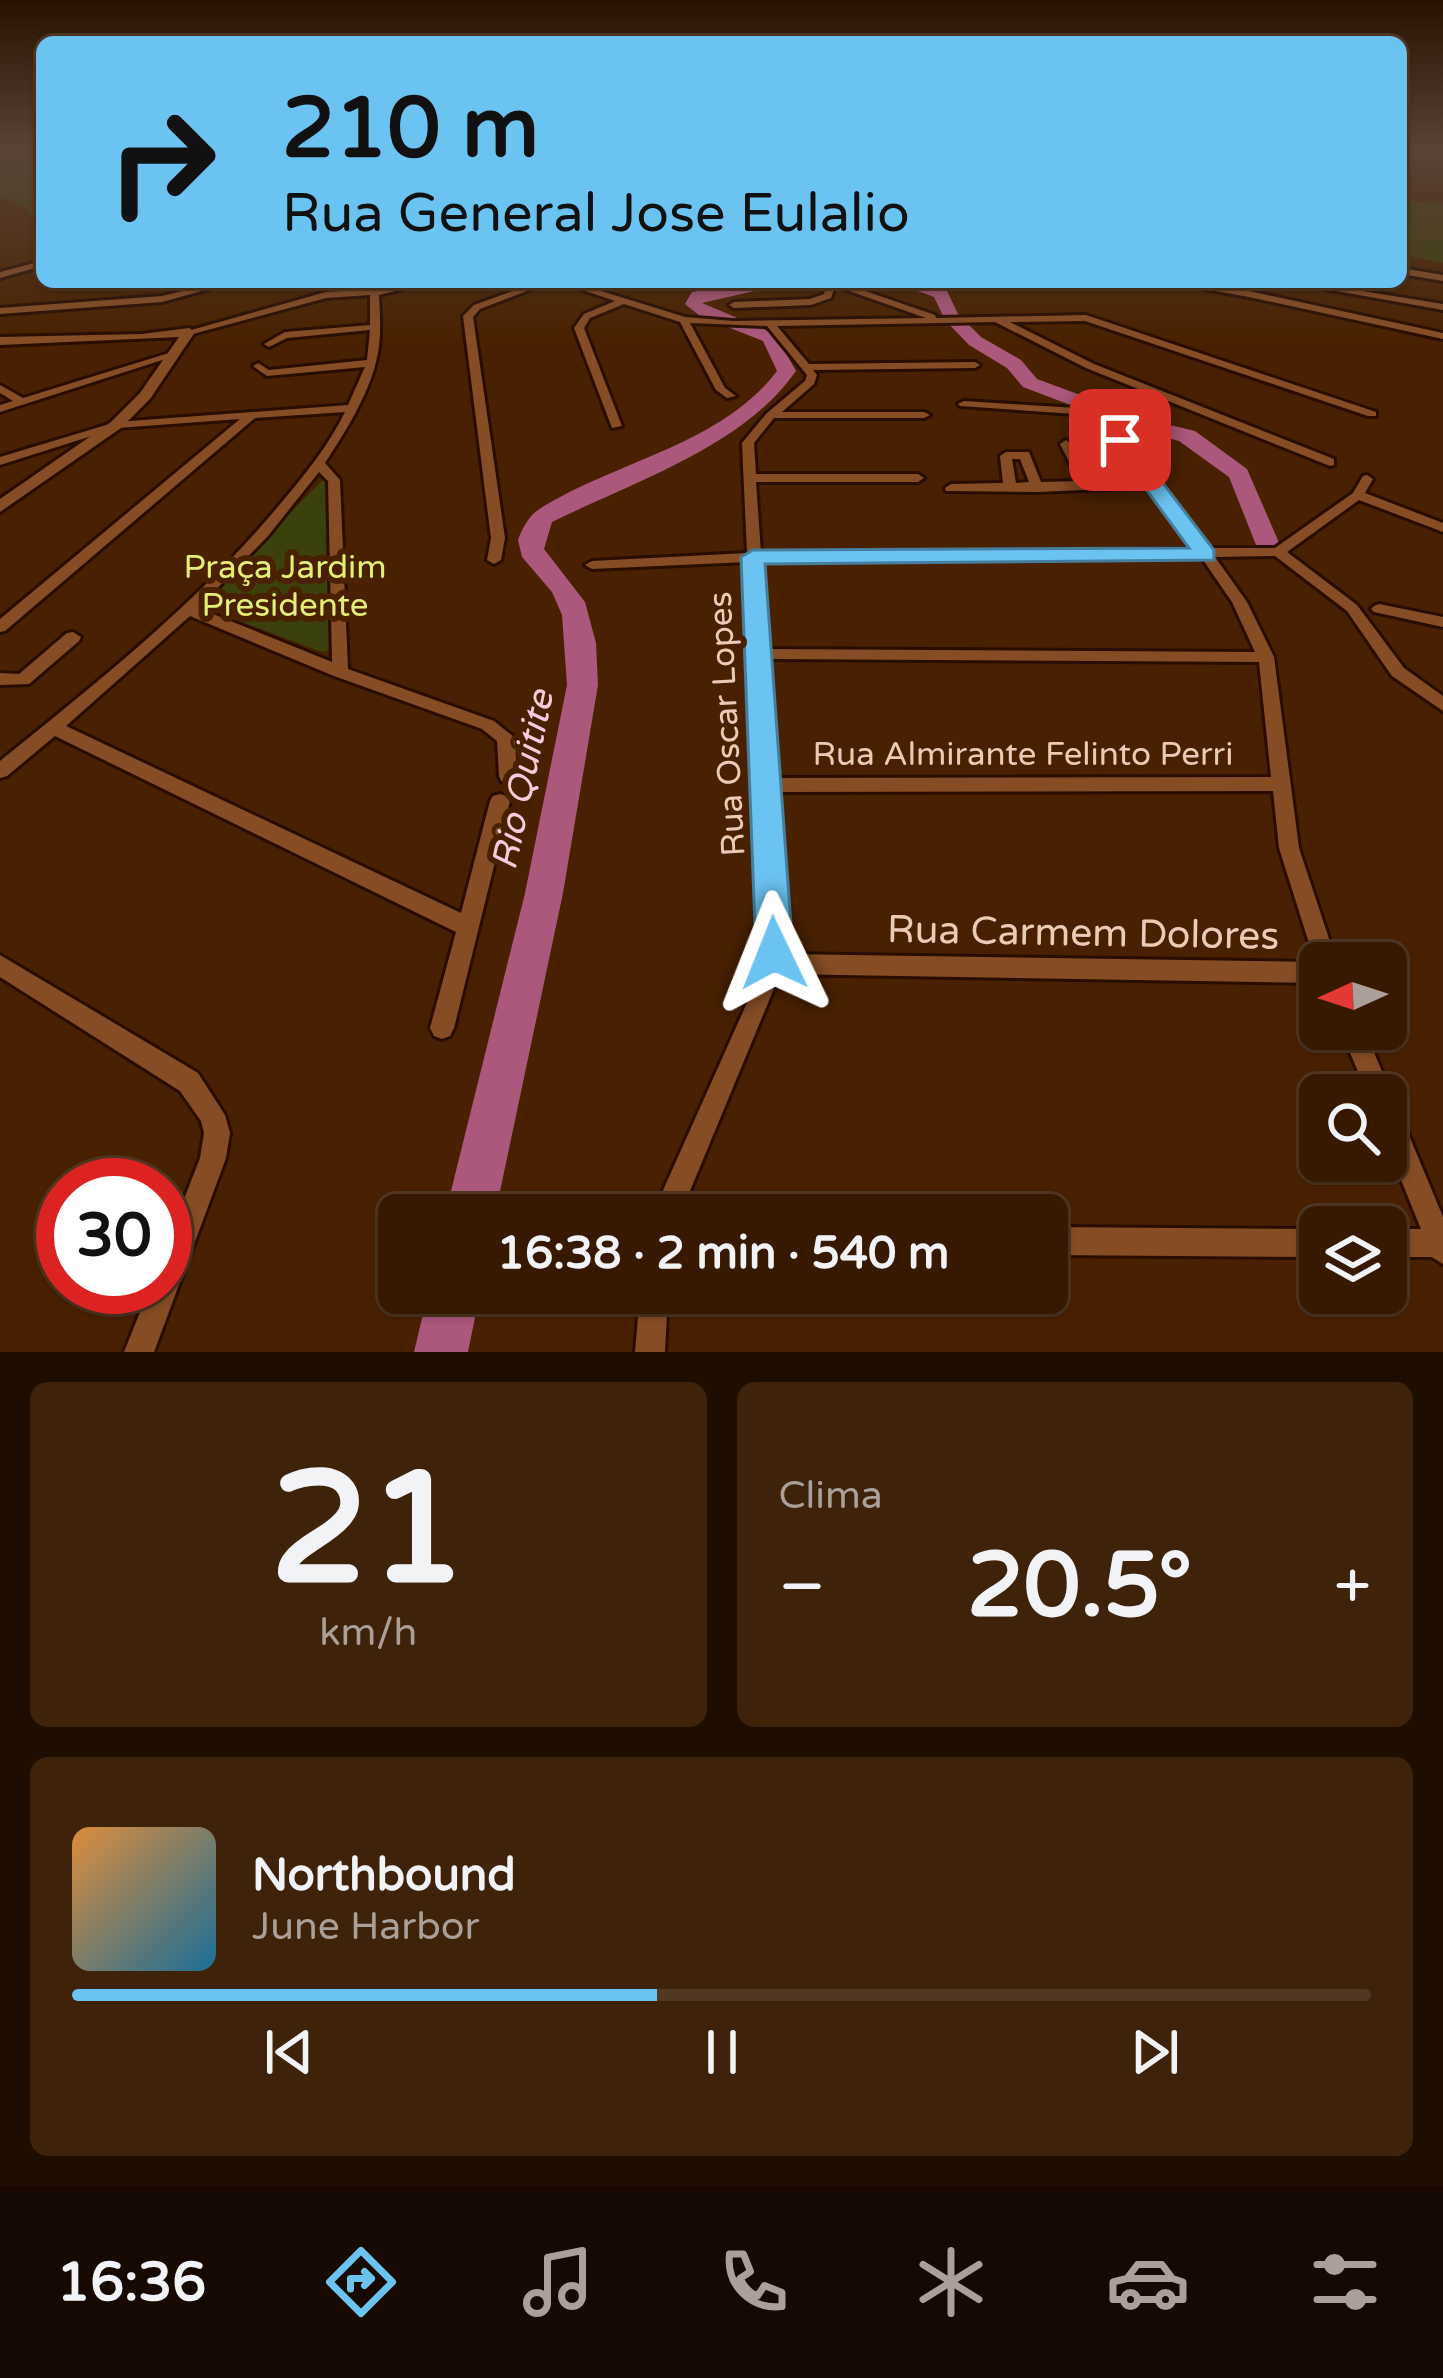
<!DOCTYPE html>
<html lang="pt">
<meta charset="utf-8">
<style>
body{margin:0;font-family:"Varela Round",sans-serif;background:#3e220a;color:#f1f3f6;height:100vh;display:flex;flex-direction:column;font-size:45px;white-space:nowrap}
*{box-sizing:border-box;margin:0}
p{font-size:39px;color:#aaa099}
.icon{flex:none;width:66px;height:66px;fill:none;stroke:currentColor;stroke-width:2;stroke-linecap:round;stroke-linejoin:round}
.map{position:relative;height:1352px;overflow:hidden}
.side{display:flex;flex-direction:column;gap:30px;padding:30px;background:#1e0e00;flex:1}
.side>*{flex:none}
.hud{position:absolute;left:36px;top:36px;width:1371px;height:252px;border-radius:18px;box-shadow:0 3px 9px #0004,0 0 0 3px #513822;background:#6bc3f2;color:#111;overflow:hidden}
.needle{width:78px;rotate:267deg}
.fabs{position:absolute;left:1299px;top:942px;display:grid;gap:24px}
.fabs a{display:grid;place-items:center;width:108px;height:108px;border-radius:18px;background:#371900;box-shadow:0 3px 9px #0004,0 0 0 3px #513822;font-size:60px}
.speed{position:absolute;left:36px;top:1158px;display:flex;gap:24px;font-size:60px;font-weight:700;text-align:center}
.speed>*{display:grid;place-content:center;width:156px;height:156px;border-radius:50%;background:#371900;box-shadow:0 3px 9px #0004,0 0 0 3px #513822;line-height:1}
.speed .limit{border:18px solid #d22;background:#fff;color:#111}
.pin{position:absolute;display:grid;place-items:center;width:102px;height:102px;color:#fff;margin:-51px;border-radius:24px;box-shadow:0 6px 18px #0006}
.me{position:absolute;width:132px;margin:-66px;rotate:358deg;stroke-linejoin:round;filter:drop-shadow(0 0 9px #0008)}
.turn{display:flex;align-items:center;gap:42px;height:252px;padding:0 48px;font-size:54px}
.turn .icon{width:156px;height:156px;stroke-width:2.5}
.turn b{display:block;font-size:84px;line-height:102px}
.big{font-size:90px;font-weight:700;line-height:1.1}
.side .tile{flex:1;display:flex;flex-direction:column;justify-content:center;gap:18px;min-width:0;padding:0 42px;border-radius:18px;background:#3e220a}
.side .dial{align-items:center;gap:0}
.dial b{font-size:156px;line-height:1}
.song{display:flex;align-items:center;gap:36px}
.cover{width:144px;height:144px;border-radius:18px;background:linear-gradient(135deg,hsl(30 70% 55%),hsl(200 70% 35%))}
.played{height:12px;border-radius:6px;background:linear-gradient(90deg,#6bc3f2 45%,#513822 45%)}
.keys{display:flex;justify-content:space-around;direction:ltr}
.heat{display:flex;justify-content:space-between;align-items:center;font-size:66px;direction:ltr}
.side .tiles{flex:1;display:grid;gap:30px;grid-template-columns:1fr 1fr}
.tile:last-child{grid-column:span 2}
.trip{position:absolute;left:378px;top:1194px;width:690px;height:120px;border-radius:18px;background:#371900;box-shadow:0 3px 9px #0004,0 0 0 3px #513822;font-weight:700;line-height:120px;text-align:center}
.tab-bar{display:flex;height:192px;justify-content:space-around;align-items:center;background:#160a00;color:#aaa099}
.tab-bar .icon{width:84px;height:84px}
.tab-bar .on{color:#6bc3f2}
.tab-bar b{font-size:54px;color:#f1f3f6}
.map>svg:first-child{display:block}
</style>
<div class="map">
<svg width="1443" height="1352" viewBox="0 0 1443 1352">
<rect width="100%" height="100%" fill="#492100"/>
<path fill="#3c400b" d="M0 151H42V230L26 208 0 196Z
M1401 200 1443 204V263L1401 254Z
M323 480 331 482 333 650 322 652 210 610 206 604 219 584Z"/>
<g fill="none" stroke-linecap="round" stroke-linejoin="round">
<path fill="#ab587c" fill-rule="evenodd" d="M754 282H794L702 303 775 334 796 371C743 447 633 482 552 522L544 549 585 602 596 643 598 685 563 893 495 1215H445L525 893 567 685 562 615 552 592 522 557 518 540C522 529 528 517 538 510 614 461 720 446 777 371L763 341 700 316 685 304 692 292Z
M894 282H918L947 291 958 314 981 337 1021 360 1037 379 1145 419 1195 431 1247 469 1280 545 1276 550H1258L1229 477 1179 441 1131 428 1023 387 1007 368 969 345 945 320 934 297Z
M428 1293H480L468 1352H414Z"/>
<defs>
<path id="minor" d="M42 261V266L0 278V272Z
M1401 268 1443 275V281L1401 274Z
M220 282H234L162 302 0 314V308L162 296Z
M416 282H431L379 295C380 317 382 340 376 362 367 398 345 432 325 463L340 480 348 669 494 721 515 738 517 776 515 781 508 783 501 781 499 776 497 741 482 729 334 676 190 616 66 726 461 913 490 801 493 796 500 794 507 796 510 801 454 1028 450 1036 442 1039 434 1036 430 1028 456 932 55 736 7 776 0 778V761C99 681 200 601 281 503 304 476 329 445 345 412L255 418 5 631 0 632V619L240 419 117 428 0 465V457L116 422 348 405 365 367 267 376 253 366 258 363 269 370 367 360 370 330 287 338 269 347 264 344 285 332 370 325V295L326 298 189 335 184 332 326 292 385 289ZM319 472 328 481 332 662 198 608 268 536Z
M538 282H550L480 309 473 317 505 538 501 560 494 564 487 560 491 538 463 316 474 305Z
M559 282H572L685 317 733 321 926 318 835 286 831 298 811 305 734 308 729 305 734 302 810 299 824 294 827 282H839L935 315 936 318 1086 315 1376 412V416H1368L1085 321 1010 322 1094 364 1334 459V465L1330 466 1086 368 995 322 777 326 809 364 975 362 980 365 975 368 813 370 817 375 814 384 782 412H924L930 415 924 418H774L754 443 756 474H918L924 478 918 482H756L761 553 1196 549 1151 487 1037 492 946 491 945 488 951 484 1003 483 1000 456 1006 452H1029L1041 482 1079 481 1060 444 1066 440 1072 444 1092 481 1145 479 1103 424 1075 414 960 406 958 404 964 401 1076 408 1111 420 1210 548H1275L1353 493 1363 476 1367 475 1373 479 1365 493 1443 523V532L1359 500 1287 552 1357 605 1404 668 1443 696V711L1392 676 1347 611 1275 556 1215 557 1247 602 1274 657 1299 848 1337 963H1320V983L780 974 680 1215H652L755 985 763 954 747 562 592 569 585 565 592 561 747 553 742 443 767 413 805 381 807 375 767 326 690 323 725 388 736 396 727 398 716 390 680 322 624 304 590 318 584 328 622 426 612 428 574 328 584 314 615 301ZM1012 459H1020L1029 482 1016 483ZM1201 557 1232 602 1255 652 766 649 761 561ZM767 659 1259 662 1271 777 774 778ZM1273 791 1279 848 1315 962 785 954 775 792Z
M1166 282H1187L1249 291 1443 333V339L1249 297Z
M1286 282H1306L1443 304V310Z
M169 353 178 355 0 412V405L13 401 0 393V385L23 398Z
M1379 604 1443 617V627L1374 612 1371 609 1374 606Z
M73 632 81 637 79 641 29 684 0 685V673L19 674 67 633Z
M0 955 198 1073 225 1115 230 1133 226 1158 154 1352H124L150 1287H165V1248L200 1158 204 1133 201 1121 180 1091 0 977Z
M1340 1029H1364L1392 1095 1390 1100 1395 1102 1443 1217V1264L1432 1257H1386V1229H1421L1386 1143V1095H1368Z
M1047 1227 1320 1229V1257L1047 1255Z
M640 1293H668L665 1352H635Z"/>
<path id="tertiary" d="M189 328 195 332 150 399 121 428 0 512V499L111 422 140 393 179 337 0 345V337L142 334Z"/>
</defs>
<use href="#minor" stroke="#280d00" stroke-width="6"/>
<use href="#tertiary" stroke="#280d00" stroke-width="6"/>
<use href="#minor" fill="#864d25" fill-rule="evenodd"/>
<use href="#tertiary" fill="#864d25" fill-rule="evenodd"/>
</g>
<linearGradient id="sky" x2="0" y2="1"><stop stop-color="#281200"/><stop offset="0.44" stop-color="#594337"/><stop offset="1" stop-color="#594337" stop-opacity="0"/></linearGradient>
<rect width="1443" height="341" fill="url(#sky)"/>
<path fill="#6bc3f2" stroke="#467f9d" stroke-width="3" d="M1113 436H1127L1214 550V560L765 564 793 953 787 965 774 970 761 965 756 953 741 557 753 550 1189 548 1110 440Z"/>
<g text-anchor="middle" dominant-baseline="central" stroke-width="12" stroke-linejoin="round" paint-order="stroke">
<g font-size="33" fill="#e2ee74" stroke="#492100">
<text x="285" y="567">Praça Jardim<tspan x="285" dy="38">Presidente</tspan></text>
</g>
<g font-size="33" fill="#eccbb6" stroke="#492100">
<text transform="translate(727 724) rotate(-93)">Rua Oscar Lopes</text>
<text x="1023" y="754">Rua Almirante Felinto Perri</text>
</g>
<g font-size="36" font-style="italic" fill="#facadc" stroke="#492100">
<text transform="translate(523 780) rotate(-78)">Rio Quitite</text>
</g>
<g font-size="39" fill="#eccbb6" stroke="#492100">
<text transform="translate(1083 933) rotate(1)">Rua Carmem Dolores</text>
</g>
</g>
</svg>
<div class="fabs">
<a><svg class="needle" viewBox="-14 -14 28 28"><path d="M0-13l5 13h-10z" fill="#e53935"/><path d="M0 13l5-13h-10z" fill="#aaa099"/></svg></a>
<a><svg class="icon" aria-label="search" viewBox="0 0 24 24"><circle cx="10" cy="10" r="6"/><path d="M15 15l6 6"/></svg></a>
<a><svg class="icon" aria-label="layers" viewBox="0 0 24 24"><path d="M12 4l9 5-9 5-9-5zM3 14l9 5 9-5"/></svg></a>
</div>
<div class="speed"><div class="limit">30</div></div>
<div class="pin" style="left:1120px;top:440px;background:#d93025"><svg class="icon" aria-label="arrive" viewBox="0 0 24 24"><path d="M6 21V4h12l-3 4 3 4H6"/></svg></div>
<svg class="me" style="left:774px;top:953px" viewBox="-20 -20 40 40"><path d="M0-17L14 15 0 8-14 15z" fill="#6bc3f2" stroke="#fff" stroke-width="4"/></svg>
<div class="trip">16:38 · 2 min · 540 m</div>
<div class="hud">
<div class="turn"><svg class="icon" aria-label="right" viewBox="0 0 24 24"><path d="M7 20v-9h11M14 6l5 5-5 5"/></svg><div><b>210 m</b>Rua General Jose Eulalio</div></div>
</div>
</div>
<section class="side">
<div class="tiles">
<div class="tile dial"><b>21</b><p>km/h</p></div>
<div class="tile"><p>Clima</p>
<div class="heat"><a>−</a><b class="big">20.5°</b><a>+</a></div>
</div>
<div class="tile">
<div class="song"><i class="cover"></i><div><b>Northbound</b><p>June Harbor</p></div></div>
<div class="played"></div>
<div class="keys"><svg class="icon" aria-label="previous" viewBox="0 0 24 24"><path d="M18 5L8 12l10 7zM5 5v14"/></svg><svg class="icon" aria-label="pause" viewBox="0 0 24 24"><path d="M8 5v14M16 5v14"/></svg><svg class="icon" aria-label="next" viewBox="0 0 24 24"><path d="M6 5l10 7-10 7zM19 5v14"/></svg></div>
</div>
</div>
</section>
<nav class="tab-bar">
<b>16:36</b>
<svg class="icon on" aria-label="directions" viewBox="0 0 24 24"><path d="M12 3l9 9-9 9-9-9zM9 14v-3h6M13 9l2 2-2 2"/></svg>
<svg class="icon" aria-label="music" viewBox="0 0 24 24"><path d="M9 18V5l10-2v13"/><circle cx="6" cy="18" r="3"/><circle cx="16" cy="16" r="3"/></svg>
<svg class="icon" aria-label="phone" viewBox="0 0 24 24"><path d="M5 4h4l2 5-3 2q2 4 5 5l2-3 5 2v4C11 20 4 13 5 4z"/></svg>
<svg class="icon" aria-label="climate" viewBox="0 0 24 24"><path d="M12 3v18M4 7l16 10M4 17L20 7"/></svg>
<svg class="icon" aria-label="car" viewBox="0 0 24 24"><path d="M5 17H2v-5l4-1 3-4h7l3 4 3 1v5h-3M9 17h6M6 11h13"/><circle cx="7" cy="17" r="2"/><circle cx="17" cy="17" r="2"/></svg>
<svg class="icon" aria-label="filters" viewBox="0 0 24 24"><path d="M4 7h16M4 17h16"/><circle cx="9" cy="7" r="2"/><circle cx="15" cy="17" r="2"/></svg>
</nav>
